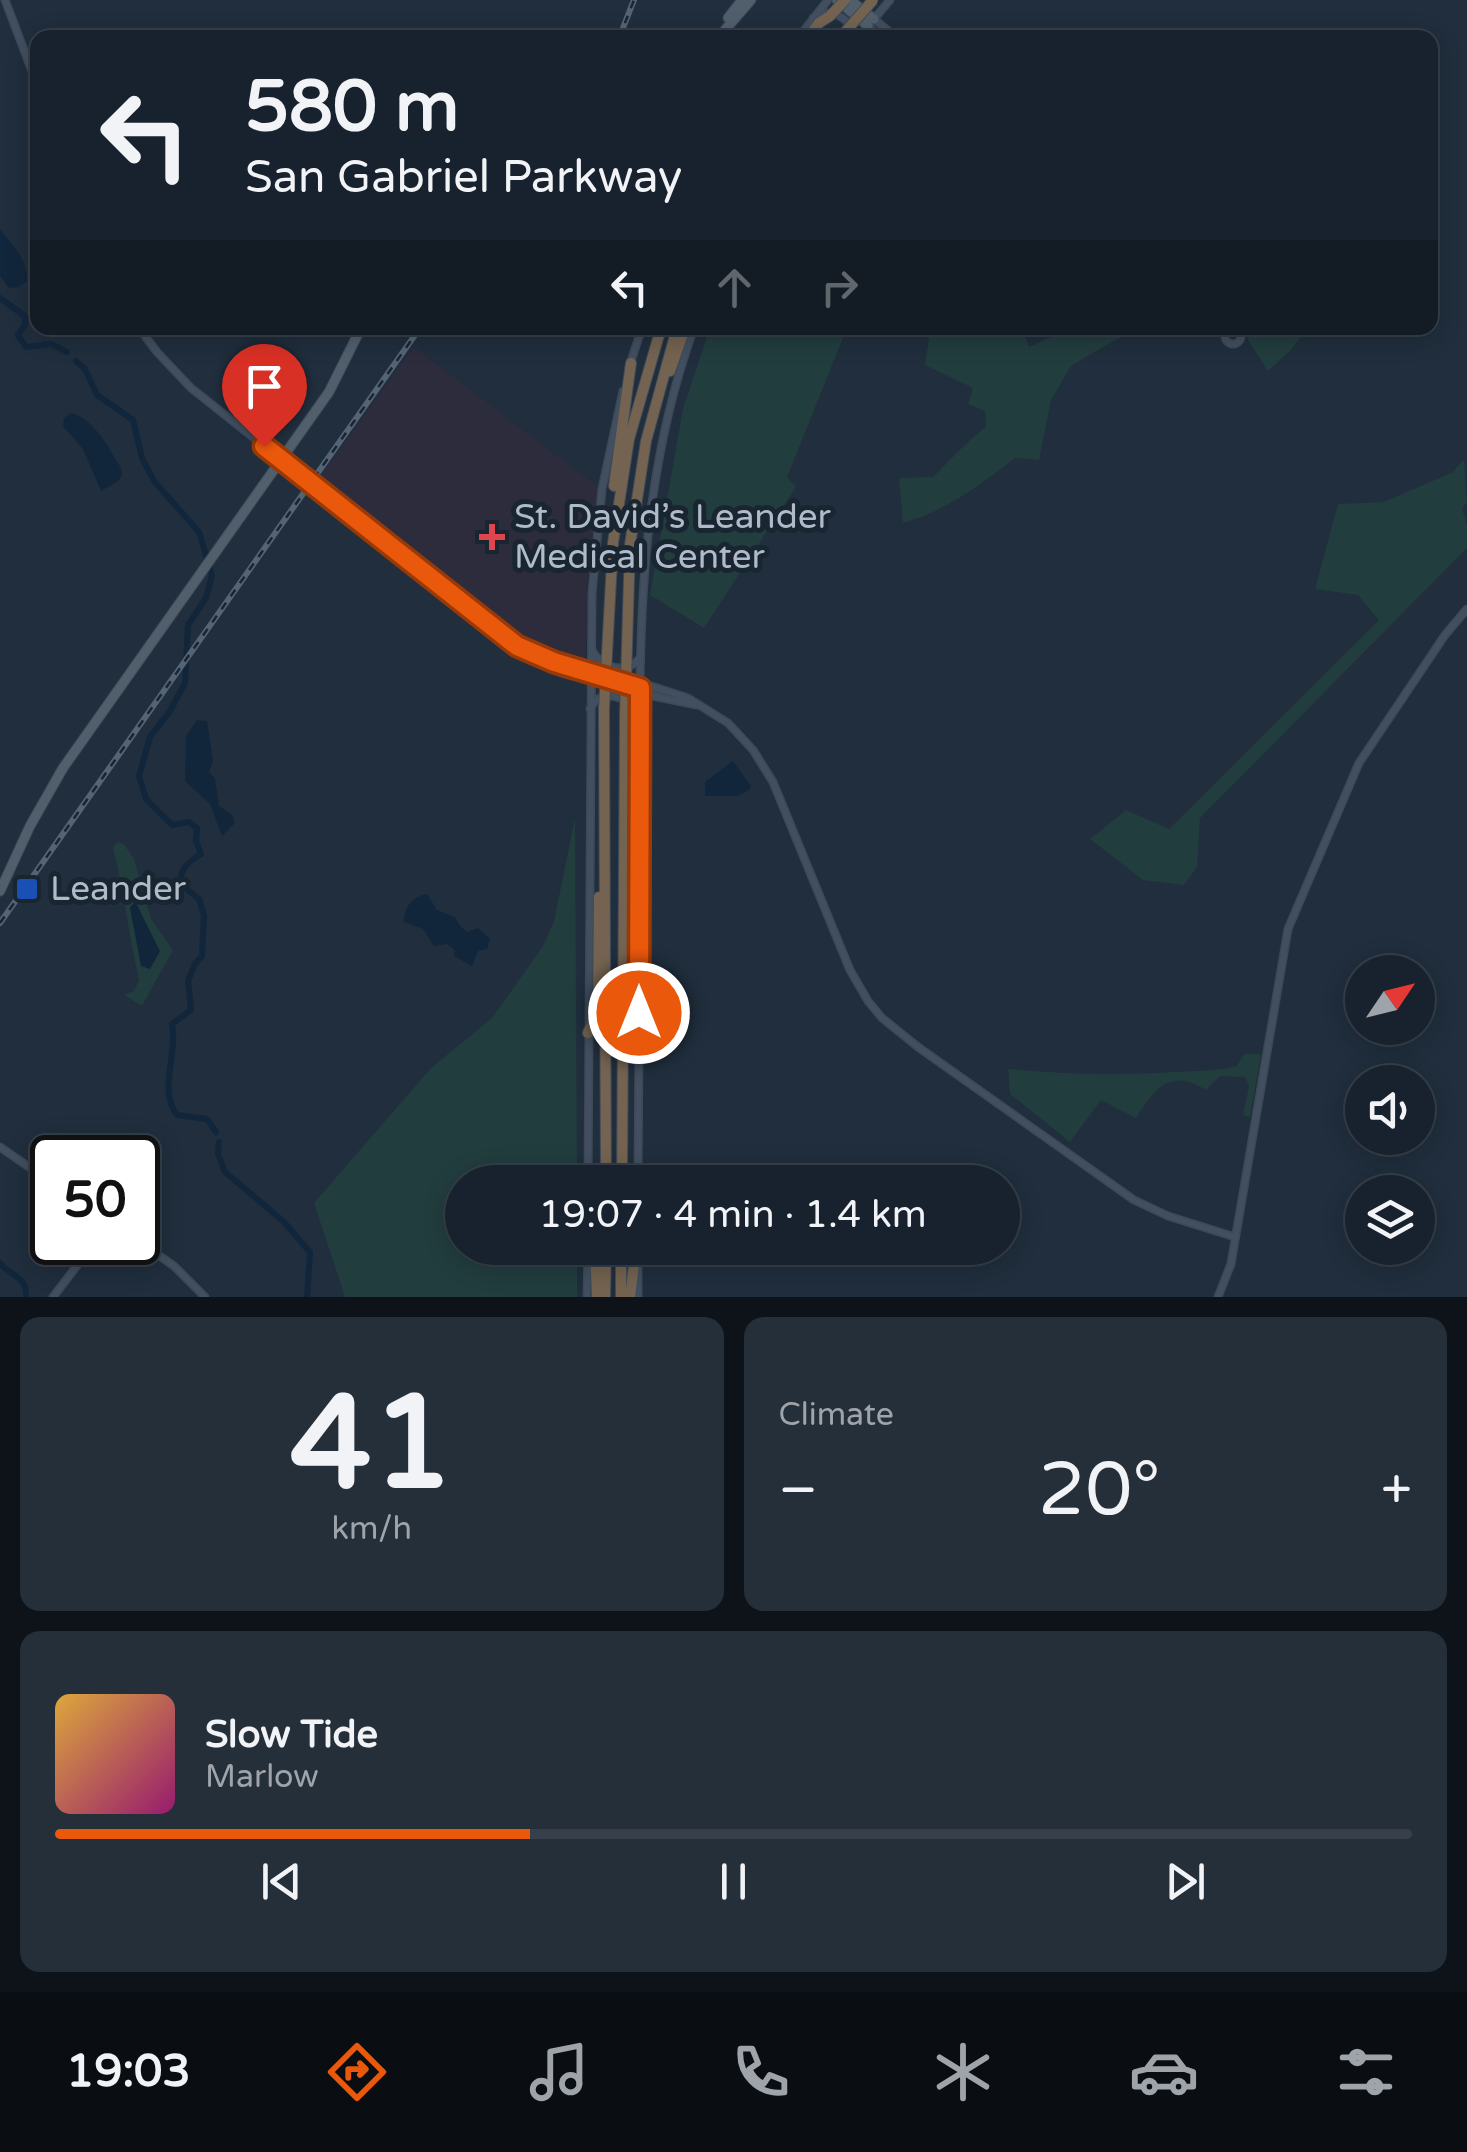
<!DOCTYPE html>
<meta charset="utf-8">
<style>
body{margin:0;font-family:"Varela Round",sans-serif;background:#252f3a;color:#f1f3f6;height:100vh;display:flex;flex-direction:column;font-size:38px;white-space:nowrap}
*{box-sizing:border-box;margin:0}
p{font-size:32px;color:#9fa4aa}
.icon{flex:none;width:55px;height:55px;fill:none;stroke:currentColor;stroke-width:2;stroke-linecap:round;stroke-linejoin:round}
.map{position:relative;height:1297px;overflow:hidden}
.drawer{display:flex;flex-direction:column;gap:20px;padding:20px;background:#0d1319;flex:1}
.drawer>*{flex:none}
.hud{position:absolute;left:30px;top:30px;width:1408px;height:305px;border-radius:20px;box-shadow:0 5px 25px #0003,0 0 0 2px #363f4a;background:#18222e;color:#f1f3f6;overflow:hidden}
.needle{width:65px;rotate:55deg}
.controls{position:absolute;left:1345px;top:955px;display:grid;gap:20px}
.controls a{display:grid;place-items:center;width:90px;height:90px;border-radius:50%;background:#18222e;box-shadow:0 5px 25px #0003,0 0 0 2px #363f4a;font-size:50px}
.speed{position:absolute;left:30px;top:1135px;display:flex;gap:20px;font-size:50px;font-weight:700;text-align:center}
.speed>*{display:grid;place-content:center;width:130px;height:130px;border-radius:50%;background:#18222e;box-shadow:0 5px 25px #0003,0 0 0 2px #363f4a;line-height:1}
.speed .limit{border:5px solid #111;border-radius:15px;background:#fff;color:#111}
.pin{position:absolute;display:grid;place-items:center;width:85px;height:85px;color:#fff;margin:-102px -42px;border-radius:50% 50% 50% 0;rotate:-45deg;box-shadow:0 0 10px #0007}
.pin .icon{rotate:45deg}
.me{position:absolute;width:110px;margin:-55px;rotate:0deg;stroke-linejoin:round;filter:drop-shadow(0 0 8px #0008)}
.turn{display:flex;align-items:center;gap:35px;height:210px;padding:0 50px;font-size:45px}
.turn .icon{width:130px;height:130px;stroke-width:2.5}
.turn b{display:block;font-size:70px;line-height:85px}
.lanes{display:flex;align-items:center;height:95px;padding:0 50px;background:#0003;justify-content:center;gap:50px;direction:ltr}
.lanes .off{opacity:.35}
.big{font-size:75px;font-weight:600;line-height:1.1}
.drawer .widget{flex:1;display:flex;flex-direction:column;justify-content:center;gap:15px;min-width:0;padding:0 35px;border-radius:20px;background:#252f3a}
.drawer .dial{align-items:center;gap:0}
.dial b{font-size:130px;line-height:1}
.song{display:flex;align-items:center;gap:30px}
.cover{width:120px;height:120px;border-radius:15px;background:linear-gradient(135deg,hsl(40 70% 55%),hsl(320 70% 35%))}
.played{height:10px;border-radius:5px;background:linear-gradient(90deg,#ea580c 35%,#363f4a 35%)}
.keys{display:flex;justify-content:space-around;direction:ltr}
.heat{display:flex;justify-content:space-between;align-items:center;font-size:55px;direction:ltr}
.drawer .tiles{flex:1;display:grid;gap:20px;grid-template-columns:1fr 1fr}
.widget:last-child{grid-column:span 2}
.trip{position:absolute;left:445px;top:1165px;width:575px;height:100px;border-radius:50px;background:#18222e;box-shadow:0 5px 25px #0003,0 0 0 2px #363f4a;font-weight:600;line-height:100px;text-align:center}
.tab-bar{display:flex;height:160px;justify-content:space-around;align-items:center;background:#0a0e12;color:#9fa4aa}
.tab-bar .icon{width:70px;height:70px}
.tab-bar .current{color:#ea580c}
.tab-bar b{font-size:45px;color:#f1f3f6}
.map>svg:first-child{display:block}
</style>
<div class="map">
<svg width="1467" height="1297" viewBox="0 0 1467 1297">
<rect width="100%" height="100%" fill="#202e3d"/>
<path fill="#2d2c3d" d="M414 347 599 487 587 588 586 652 583 663H571L537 652 508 634 319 478Z"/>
<path fill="#223d3e" d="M710 328H837L845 333 787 477 796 487 704 628 650 595 683 409Z
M922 328H1022L1029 347 1071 328H1147L1115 340 1071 366 1051 400 1039 460 1015 458C982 484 944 512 903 523L899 478 933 477C951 459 966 442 986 427L985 411 968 404 973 388 925 365 929 339Z
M1249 328H1308L1291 350 1268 371 1248 340Z
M1464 459 1467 502 1462 509 1467 524V548L1200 818 1197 867 1184 885 1143 880 1090 839 1126 810 1169 829 1379 620 1358 595 1315 589 1338 504 1384 502 1453 472Z
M575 818 577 1182H462V1248H577V1297H345L314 1203 431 1068 492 1018 543 946 554 921Z
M117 842 124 844 134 859 151 919 173 950 142 1006 124 995 134 991 139 980C129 936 124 890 113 848Z
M1244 1054H1261L1250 1117 1243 1115 1249 1086 1245 1077 1220 1076 1206 1090C1169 1067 1155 1089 1136 1118L1101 1100 1070 1142 1010 1094 1008 1069C1064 1074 1118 1076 1174 1072 1195 1071 1217 1071 1237 1066Z"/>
<path fill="#12263b" d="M0 229C12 244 28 260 27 281L19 287 9 288 0 276Z
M71 413C94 418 109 449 121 468L122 475 118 481 101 491 83 449 63 426 64 418Z
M197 720 207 721 213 761 209 772 215 779 219 806 232 815 235 823 222 836 210 804 185 781 186 736Z
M733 761 751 786 750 789 738 796H705V782Z
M427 894 437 910 455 917 460 926 467 932 478 928 490 939 487 949 478 951 472 966 454 956 455 950 447 944 434 946 423 929 404 922C404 907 412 897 427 894Z
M135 901 160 951 150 969 141 966 130 908Z"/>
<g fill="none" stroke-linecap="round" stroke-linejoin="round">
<path stroke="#12263b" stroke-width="6" d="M0 298 25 316V325L18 335 26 347 51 344 67 352
M76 361 85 369 97 395 133 420 142 458 154 481 199 532 212 575 206 598 188 625 185 683 170 711 150 737 139 776 146 799 172 825 189 822 197 828 196 841 201 854C189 861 180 869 180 884L199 899 204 915 202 956 195 964 188 981 191 1010 172 1024C178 1053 158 1091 177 1115L207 1119 216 1132
M219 1142 218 1154 225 1172 283 1221 310 1252 307 1297
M0 1263C10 1276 28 1277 26 1297"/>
<defs>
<path id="secondary" d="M5 0 38 87
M813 18C830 9 839 13 851 26L853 38
M874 19 897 38
M868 26 880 38
M798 38 828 0
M858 38 890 0
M139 328 157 352 191 388 517 646 560 664 640 688 653 696 697 705
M1225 336a8 8 0 1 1 16 0a8 8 0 1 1-16 0Z
M630 364 642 328
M371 534 388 552C421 577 553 694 590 675
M592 650C602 669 626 675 640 658
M640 688 651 686 688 698 728 723 753 750 773 782 850 970 868 1001 882 1018 918 1047 1134 1200 1168 1216 1235 1237
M590 709C599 690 616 695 631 703L636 715
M639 1025C639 944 642 862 640 780 638 627 641 474 694 328
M0 1147 52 1183
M588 1182 592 593 602 489 623 391
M638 1182 639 1038
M138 1241 174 1266 205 1297
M638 1268V1297
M53 1297 95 1242
M587 1297 588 1248
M1218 1297 1231 1264 1288 929 1359 763 1445 635 1467 609"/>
<path id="primary" d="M837 0 868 26
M850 0 874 19
M728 18 742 0
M718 38 751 0
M0 891 30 826 63 768 329 392 361 328"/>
<path id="highway" d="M808 38 819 23 830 16
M670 371 685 328
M614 486 631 363
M613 543 629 439 661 328
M630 545 646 441 677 328
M604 709 606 1182
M631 817V1012L639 1040
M588 1033 598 1010 599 897
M622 1182 625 714
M595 1248 597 1297
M605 1297 606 1248
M621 1297V1248
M630 1297 636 1248"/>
</defs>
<use href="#secondary" stroke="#3d4956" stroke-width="9"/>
<use href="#primary" stroke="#3d4956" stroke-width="11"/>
<use href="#highway" stroke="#3f4b57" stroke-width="12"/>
<use href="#secondary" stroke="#414f60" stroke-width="6"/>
<use href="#primary" stroke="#515f6d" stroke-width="9"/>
<use href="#highway" stroke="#746350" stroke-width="10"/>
<defs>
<path id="rail" d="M619 38 634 0
M0 923 420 328"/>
</defs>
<use href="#rail" stroke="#556474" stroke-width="6"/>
<use href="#rail" stroke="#192531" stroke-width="2.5" stroke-dasharray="8" stroke-linecap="butt"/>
<defs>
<path id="highway-bridge" d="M830 16 845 0
M840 38 873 0
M604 709 613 543
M625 714 630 545"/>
</defs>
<use href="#highway-bridge" stroke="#3f4b57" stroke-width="12" stroke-linecap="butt"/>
<use href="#highway-bridge" stroke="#746350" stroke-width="10"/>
</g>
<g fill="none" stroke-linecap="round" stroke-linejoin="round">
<defs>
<path id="route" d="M264 446 517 646 554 662 640 688 639 1013"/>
</defs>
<use href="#route" stroke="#983908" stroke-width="25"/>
<use href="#route" stroke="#ea580c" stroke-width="18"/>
</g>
<path fill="#e0444e" stroke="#192531" stroke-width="4" d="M487 522h10v10h10v10h-10v10h-10v-10h-10v-10h10z"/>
<rect fill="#1a4fb4" stroke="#192531" stroke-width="4" x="15" y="877" width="24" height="24" rx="5"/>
<g text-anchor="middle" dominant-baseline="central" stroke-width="10" stroke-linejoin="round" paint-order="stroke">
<g font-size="35" fill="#afbbc9" stroke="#192531" text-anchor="start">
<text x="514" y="517">St. David’s Leander<tspan x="514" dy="40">Medical Center</tspan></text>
<text x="50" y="889">Leander</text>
</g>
</g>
</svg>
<div class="controls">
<a><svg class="needle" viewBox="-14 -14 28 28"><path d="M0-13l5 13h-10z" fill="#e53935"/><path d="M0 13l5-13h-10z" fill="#9fa4aa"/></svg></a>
<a><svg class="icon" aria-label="sound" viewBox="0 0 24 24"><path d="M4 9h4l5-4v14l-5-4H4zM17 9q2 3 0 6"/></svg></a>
<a><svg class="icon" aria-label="layers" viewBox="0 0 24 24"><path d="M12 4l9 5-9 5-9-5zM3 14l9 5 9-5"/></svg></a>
</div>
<div class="speed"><div class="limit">50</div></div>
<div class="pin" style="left:264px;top:446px;background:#d93025"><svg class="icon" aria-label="arrive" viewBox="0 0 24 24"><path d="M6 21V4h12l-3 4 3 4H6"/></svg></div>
<svg class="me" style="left:639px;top:1013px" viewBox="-20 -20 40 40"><circle r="17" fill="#ea580c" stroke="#fff" stroke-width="3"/><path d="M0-11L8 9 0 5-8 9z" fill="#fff"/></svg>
<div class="trip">19:07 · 4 min · 1.4 km</div>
<div class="hud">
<div class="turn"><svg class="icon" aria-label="left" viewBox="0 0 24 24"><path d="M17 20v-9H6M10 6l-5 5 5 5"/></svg><div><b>580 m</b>San Gabriel Parkway</div></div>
<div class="lanes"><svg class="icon" aria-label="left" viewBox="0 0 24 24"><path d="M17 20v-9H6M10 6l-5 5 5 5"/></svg><svg class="icon off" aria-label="ahead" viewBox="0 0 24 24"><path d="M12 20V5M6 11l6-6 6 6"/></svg><svg class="icon off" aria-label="right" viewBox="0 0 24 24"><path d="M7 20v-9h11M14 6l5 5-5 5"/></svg></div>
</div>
</div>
<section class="drawer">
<div class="tiles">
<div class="widget dial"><b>41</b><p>km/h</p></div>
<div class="widget"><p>Climate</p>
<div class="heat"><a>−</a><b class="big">20°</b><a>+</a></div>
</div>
<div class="widget">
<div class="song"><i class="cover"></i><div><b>Slow Tide</b><p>Marlow</p></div></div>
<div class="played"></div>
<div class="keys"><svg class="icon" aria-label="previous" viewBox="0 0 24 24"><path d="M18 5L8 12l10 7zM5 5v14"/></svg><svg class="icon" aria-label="pause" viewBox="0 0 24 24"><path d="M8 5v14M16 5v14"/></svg><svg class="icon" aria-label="next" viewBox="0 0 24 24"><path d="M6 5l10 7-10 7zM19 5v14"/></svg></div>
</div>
</div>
</section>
<nav class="tab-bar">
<b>19:03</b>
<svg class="icon current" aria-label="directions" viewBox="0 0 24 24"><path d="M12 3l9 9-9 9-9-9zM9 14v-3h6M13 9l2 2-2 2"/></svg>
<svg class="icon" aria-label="music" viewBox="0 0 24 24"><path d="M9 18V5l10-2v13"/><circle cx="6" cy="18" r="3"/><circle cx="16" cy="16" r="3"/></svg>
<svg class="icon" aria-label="phone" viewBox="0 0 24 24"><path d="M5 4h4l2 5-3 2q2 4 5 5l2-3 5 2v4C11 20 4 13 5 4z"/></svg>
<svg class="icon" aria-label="climate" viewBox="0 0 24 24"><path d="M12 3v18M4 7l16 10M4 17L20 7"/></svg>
<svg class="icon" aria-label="car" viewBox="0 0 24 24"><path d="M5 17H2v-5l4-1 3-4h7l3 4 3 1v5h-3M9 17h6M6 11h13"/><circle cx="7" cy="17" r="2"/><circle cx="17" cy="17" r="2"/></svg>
<svg class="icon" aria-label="filters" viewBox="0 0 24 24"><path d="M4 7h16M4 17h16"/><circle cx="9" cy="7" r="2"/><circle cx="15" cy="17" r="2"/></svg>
</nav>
